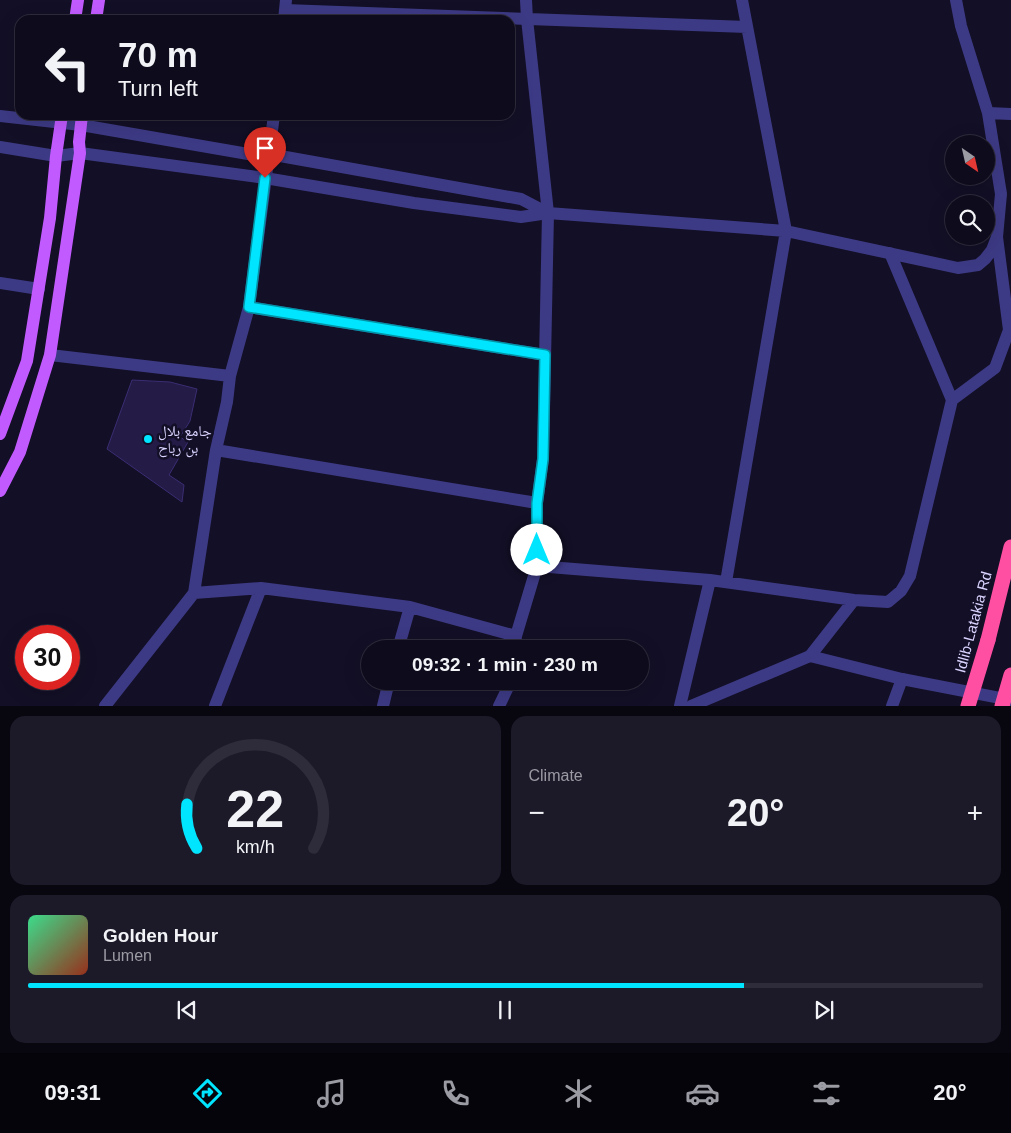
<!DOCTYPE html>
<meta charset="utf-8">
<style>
body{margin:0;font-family:Helvetica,"Noto Naskh Arabic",sans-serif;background:#1c1929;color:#f1f3f6;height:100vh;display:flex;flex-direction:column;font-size:19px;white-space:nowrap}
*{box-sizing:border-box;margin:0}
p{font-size:16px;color:#9b9ba3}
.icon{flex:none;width:28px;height:28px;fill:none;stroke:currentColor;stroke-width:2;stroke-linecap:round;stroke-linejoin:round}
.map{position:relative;height:706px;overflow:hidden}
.sheet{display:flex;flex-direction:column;gap:10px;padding:10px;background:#08060f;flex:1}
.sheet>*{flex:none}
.hud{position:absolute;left:15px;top:15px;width:500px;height:105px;border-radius:15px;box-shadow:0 5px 20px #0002,0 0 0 1px #2e2b3b;background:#0e0b1c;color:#f1f3f6;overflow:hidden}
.needle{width:32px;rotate:146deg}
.buttons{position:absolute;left:945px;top:135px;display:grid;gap:10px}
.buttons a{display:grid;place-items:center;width:50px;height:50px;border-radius:50%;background:#0e0b1c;box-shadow:0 5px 20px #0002,0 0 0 1px #2e2b3b;font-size:25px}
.speed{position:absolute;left:15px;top:625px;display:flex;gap:10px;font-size:25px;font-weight:700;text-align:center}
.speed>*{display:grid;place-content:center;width:65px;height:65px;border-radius:50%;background:#0e0b1c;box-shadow:0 5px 20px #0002,0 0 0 1px #2e2b3b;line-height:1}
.speed .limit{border:8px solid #d22;background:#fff;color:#111}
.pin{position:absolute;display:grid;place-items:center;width:42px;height:42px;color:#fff;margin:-51px -21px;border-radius:50% 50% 50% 0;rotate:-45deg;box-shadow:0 0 5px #0007}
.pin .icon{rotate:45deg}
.me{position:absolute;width:55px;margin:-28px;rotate:0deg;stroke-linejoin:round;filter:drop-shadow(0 0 4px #0008)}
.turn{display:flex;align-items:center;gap:18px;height:105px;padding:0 20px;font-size:22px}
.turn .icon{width:65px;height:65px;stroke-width:2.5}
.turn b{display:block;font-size:35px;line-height:42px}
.big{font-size:38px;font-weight:600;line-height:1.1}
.sheet .card{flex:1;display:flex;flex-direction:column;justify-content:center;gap:8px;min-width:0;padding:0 18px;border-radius:15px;background:#1c1929}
.sheet .dial{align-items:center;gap:0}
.dial svg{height:130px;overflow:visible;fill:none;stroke:#2e2b3b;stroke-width:7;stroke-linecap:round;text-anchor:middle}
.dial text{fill:#f1f3f6;stroke:none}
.song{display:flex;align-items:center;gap:15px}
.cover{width:60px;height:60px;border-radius:8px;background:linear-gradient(135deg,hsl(150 70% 55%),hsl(10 70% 35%))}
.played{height:5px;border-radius:2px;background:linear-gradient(90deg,#00e5ff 75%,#2e2b3b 75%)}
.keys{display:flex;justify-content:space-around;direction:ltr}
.heat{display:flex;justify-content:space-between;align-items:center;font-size:28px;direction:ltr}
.sheet .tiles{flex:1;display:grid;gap:10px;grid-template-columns:1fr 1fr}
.card:last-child{grid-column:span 2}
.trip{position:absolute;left:361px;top:640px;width:288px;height:50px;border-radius:25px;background:#0e0b1c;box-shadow:0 5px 20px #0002,0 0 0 1px #2e2b3b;font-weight:600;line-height:50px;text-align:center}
.tabs{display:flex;height:80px;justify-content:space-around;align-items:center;background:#06040b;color:#9b9ba3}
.tabs .icon{width:35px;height:35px}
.tabs .current{color:#00e5ff}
.tabs b{font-size:22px;color:#f1f3f6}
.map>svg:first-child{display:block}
</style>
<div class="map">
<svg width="1011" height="706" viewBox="0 0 1011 706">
<rect width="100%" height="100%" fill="#130f26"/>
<path fill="#241b47" stroke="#3b2d73" d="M132 380 170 382 197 389 190 421 180 437 188 442 169 475 184 485 182 502 107 449Z"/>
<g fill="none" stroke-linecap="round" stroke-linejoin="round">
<path stroke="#3d3a85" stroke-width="12" d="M285 10 747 27
M284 20 286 0
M988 113 1011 114
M548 213 786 231 742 0
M0 283 39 289
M249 307 545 355
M50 355 230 376
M952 400 995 368 1009 330 997 237
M216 450 537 503
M537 566 710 580 854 600 888 602 901 591 910 576 952 400 890 253
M726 582 786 231 958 268 978 265 985 259 992 250 997 237 1001 194 988 113 961 26 956 0
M194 593 261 588 410 607 516 636
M398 649 410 607
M515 649 516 636 537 566V503L543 459 548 213 527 19 526 0
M810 656 854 600
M105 706 194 593 216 450 227 402 230 376 249 307 274 115
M215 706 261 588
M383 706 389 681
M499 706 511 681
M680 706 710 580
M892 706 902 679"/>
<path stroke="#3d3a85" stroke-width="12" d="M0 116 81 125 248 154H269L521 199 548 213
M0 147 56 156 80 153 265 178 414 203 521 217 548 213
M691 706 810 656 902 679 1011 700"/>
<path stroke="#c25bff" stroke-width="12" d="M75 20 78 0
M96 20 99 0
M0 434 27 361 50 218 56 156 62 115
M0 491 20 452 50 355 80 153 79 142 82 115"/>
<path stroke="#ff4fa3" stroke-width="15" d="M988 640 1011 547"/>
<path stroke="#ff4fa3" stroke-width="15" d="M968 706 988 640
M1002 706 1011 675"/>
</g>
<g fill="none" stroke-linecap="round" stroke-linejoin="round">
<defs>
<path id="route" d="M265 178 249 307 545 355 543 459 537 503V550"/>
</defs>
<use href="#route" stroke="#0095a6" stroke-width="12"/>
<use href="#route" stroke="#00e5ff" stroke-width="9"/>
</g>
<circle fill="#00e5ff" stroke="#130f26" stroke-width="2" cx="148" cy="439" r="5"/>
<g text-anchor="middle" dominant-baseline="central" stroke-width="5" stroke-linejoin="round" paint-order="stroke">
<g font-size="15" fill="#d9d4ff" stroke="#130f26" text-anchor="start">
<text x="158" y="430">جامع بلال<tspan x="158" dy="17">بن رباح</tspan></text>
</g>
<g font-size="15" fill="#d9d4ff" stroke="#130f26">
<text transform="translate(973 622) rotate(-75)">Idlib-Latakia Rd</text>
</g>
</g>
</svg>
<div class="buttons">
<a><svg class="needle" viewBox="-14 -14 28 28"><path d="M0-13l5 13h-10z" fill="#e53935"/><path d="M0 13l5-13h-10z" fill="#9b9ba3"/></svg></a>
<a><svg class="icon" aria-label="search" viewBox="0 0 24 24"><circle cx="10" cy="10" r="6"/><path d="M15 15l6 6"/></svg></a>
</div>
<div class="speed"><div class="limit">30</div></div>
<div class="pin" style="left:265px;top:178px;background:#d93025"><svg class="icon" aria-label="arrive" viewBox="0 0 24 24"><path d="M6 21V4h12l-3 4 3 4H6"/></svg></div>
<svg class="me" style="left:537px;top:550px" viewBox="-20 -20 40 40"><circle r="19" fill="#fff"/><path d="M0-13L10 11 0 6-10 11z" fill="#00e5ff"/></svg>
<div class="trip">09:32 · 1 min · 230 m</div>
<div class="hud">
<div class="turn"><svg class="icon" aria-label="left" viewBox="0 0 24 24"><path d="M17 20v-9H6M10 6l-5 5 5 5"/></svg><div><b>70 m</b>Turn left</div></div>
</div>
</div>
<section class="sheet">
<div class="tiles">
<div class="card dial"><svg viewBox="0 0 100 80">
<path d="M14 69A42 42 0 1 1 86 69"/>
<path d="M14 69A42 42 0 0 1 8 42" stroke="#00e5ff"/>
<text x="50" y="56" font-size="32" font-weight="700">22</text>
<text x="50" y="72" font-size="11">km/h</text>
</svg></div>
<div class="card"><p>Climate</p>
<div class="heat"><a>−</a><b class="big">20°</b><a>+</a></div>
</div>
<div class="card">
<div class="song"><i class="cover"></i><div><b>Golden Hour</b><p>Lumen</p></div></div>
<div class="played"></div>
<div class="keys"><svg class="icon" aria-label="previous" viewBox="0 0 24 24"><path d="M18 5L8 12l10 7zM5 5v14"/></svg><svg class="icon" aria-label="pause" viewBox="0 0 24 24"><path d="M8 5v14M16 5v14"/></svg><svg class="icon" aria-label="next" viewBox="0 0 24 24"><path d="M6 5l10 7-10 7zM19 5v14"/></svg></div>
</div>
</div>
</section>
<nav class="tabs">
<b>09:31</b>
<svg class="icon current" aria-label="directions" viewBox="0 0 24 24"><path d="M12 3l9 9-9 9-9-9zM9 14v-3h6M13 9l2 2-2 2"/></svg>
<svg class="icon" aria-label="music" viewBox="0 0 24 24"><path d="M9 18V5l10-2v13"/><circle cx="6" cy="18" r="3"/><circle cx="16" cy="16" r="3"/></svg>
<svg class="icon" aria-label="phone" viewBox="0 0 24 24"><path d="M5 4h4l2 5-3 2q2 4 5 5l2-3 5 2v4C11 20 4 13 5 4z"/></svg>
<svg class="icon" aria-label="climate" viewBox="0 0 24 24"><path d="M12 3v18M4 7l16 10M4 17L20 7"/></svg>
<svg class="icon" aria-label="car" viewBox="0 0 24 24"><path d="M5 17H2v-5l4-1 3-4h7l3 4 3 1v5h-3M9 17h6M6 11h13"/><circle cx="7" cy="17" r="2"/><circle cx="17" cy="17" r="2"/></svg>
<svg class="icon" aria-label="filters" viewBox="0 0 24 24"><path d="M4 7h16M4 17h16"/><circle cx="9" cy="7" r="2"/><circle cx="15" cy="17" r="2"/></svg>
<b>20°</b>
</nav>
